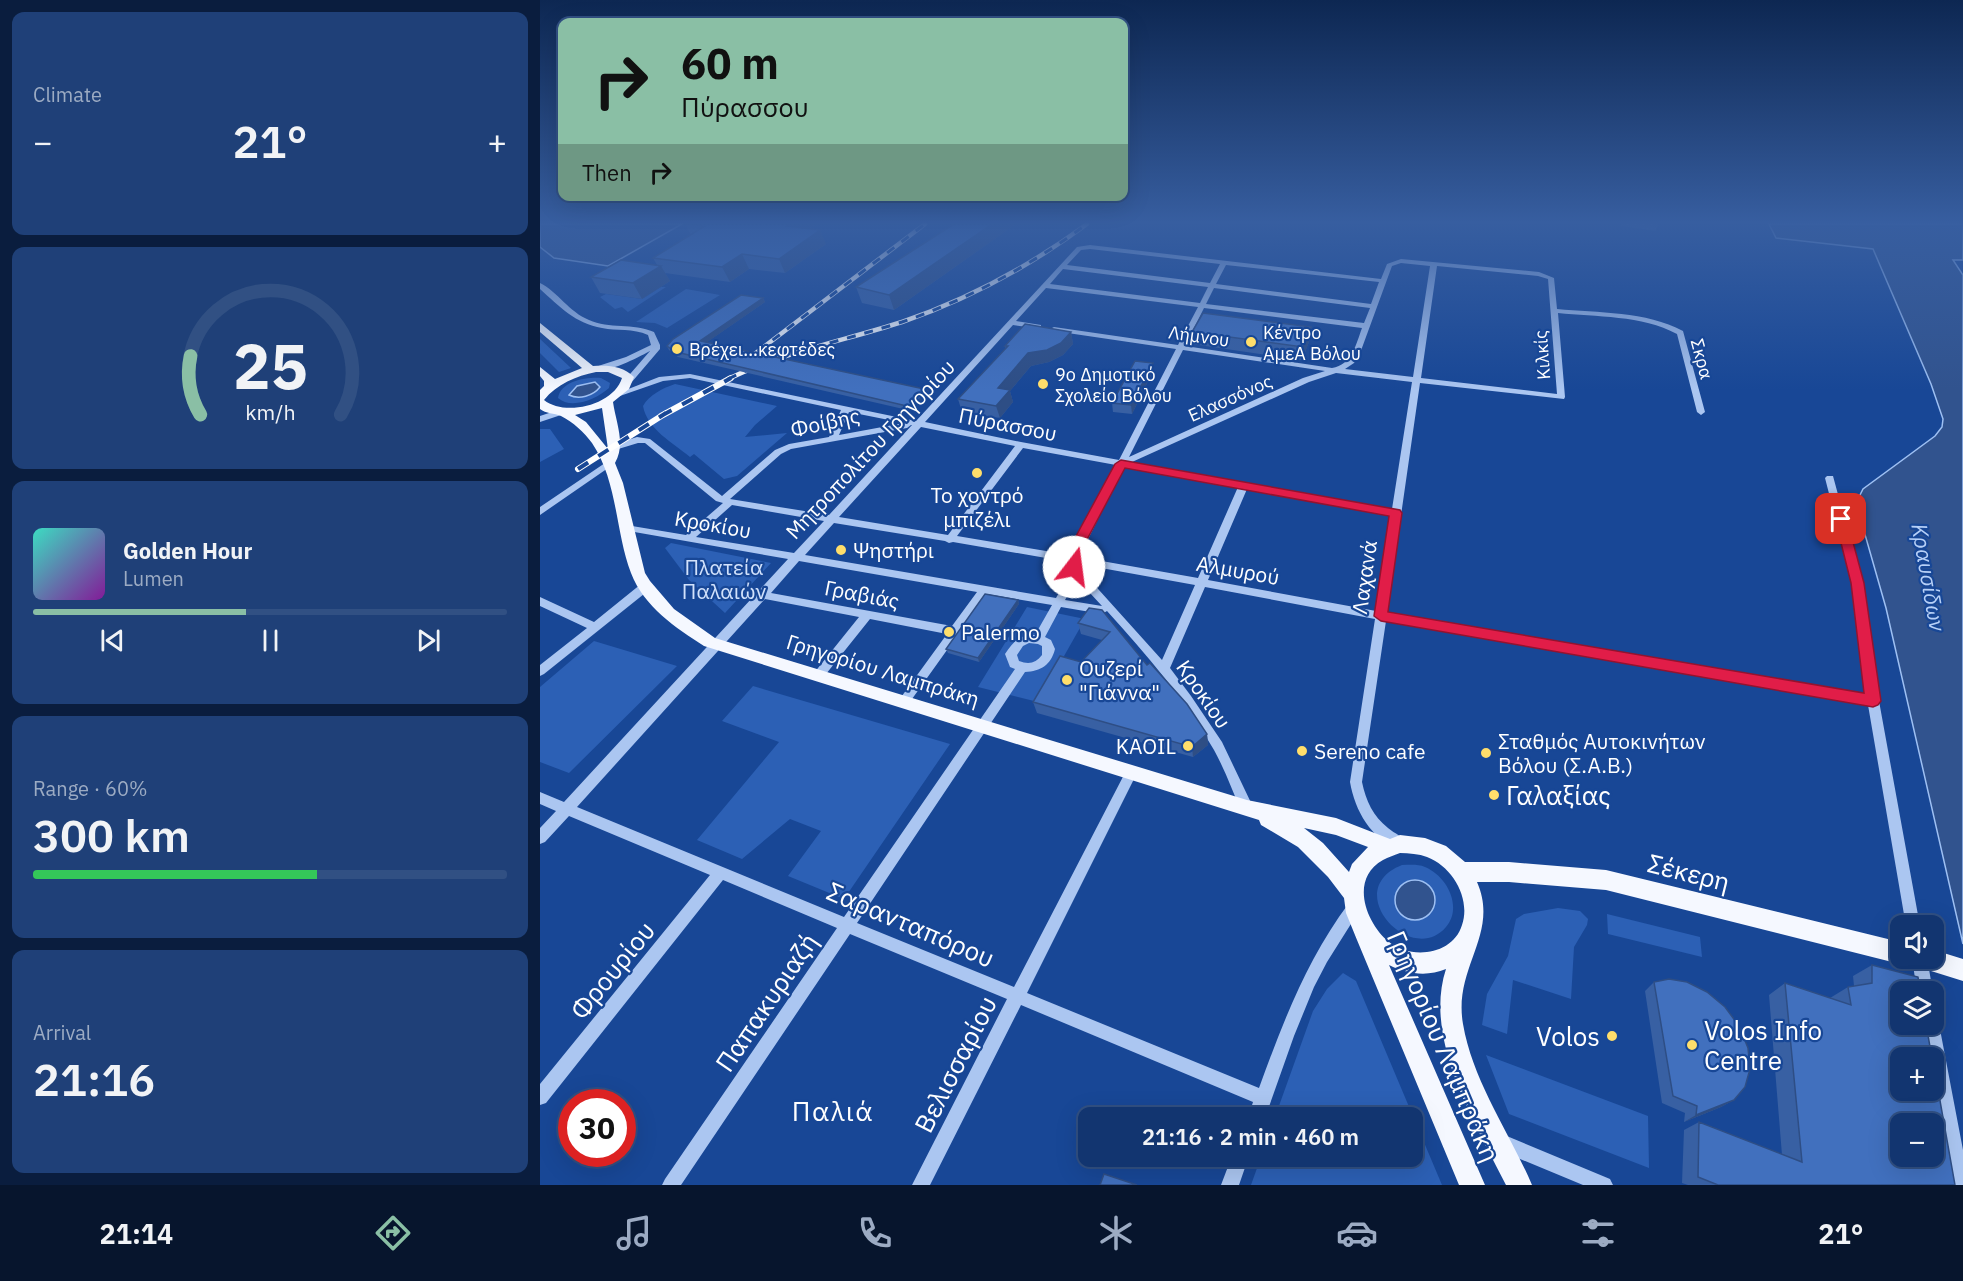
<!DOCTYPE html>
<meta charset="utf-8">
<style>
body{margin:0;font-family:"IBM Plex Sans",sans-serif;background:#1f4078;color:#f1f3f6;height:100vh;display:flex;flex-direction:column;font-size:22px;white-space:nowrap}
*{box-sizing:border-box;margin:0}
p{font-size:20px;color:#9cabc3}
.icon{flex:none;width:33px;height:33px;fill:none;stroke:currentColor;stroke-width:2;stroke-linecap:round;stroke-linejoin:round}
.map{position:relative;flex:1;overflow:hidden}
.drawer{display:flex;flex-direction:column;gap:12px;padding:12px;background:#0a1d3e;width:540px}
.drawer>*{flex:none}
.guide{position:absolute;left:18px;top:18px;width:570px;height:183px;border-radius:12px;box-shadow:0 6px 24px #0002,0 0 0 2px #315083;background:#8abfa5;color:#111;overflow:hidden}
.buttons{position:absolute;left:1350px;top:915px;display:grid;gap:12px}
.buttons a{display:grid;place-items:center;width:54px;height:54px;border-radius:12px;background:#123570;box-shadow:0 6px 24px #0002,0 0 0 2px #315083;font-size:30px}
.speed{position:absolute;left:18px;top:1089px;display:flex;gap:12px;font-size:30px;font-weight:700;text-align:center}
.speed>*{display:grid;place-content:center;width:78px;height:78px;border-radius:50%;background:#123570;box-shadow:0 6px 24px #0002,0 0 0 2px #315083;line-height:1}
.speed .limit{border:9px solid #d22;background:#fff;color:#111}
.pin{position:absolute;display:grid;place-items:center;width:51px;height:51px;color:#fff;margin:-26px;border-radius:12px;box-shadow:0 3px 9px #0006}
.me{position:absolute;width:66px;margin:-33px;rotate:15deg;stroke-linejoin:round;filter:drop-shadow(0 0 4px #0008)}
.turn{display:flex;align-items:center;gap:21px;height:126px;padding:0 24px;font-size:27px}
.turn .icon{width:78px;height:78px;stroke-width:2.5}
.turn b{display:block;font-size:42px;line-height:51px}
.then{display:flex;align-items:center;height:57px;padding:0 24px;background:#0003;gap:12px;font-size:22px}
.big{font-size:45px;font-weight:600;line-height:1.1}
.drawer .widget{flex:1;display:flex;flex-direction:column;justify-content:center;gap:9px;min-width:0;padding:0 21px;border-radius:12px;background:#1f4078}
.drawer .dial{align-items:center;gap:0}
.dial svg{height:156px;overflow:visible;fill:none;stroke:#315083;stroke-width:7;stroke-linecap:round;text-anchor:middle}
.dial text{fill:#f1f3f6;stroke:none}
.song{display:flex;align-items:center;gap:18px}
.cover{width:72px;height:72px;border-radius:9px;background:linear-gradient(135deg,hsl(170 70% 55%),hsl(290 70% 35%))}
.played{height:6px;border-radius:3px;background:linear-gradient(90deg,#8abfa5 45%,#315083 45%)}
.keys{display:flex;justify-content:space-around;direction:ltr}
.heat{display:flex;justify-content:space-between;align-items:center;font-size:33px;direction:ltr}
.charge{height:9px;border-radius:4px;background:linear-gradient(90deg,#34c759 60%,#315083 0)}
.trip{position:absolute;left:538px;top:1107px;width:345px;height:60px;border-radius:12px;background:#123570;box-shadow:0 6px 24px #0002,0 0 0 2px #315083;font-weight:600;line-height:60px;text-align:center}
.tabs{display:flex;height:96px;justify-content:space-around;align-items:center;background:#07152d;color:#9cabc3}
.tabs .icon{width:42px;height:42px}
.tabs .on{color:#8abfa5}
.tabs b{font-size:27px;color:#f1f3f6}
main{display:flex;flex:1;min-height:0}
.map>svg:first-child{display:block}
</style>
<main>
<section class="drawer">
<div class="widget"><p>Climate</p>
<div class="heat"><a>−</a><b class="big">21°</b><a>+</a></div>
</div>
<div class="widget dial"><svg viewBox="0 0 100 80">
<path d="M14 69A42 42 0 1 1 86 69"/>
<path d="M14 69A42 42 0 0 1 9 39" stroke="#8abfa5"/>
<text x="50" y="56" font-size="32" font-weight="700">25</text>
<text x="50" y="72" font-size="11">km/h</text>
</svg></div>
<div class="widget">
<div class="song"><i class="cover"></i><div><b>Golden Hour</b><p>Lumen</p></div></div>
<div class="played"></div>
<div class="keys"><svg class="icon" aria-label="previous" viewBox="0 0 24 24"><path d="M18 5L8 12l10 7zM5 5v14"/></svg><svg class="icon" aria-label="pause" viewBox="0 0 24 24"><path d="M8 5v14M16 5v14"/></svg><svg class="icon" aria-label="next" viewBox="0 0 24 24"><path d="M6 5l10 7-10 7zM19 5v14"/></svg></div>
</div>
<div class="widget"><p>Range · 60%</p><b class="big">300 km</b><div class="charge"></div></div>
<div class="widget"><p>Arrival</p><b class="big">21:16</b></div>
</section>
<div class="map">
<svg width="1423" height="1185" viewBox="0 0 1423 1185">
<rect width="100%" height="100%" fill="#184796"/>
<path fill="#2c60b5" d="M121 287H126L88 312 82 307 75 309 60 297 66 294 102 299Z
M146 289 180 295 127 328 115 323 96 322Z
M0 339 31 368 19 372 0 353Z
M61 378 70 383 69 388C57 399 31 410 18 398 21 381 46 377 61 378Z
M135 384 237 406 215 425 205 437 247 433 197 476 184 479 154 454 150 457C133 443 107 429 103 406 109 395 123 388 135 384Z
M0 429H10L24 449 0 462Z
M131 543 231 563 185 613 149 580 125 548Z
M487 607 545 619 498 702 438 687Z
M54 641 137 666 29 773 0 762V687Z
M213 686 410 744 304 899 248 876 281 831 250 819 202 859 157 840 239 742 182 721Z
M862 865C870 865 878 864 885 867 907 876 923 907 906 927 871 968 799 890 862 865Z
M1018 908 1040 911 1048 919 1047 925 1034 947 1031 999 973 980 967 1034 942 1025 947 994 968 956 976 919 984 914Z
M1067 914 1160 937 1162 957 1068 934Z
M803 973 816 981 902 1185H711L721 1157 873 1156V1118L735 1117 773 1011 787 989Z
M946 1055 1108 1116 1109 1168 969 1114Z"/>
<path fill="#31538e" stroke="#9ec0f3" stroke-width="1.5" d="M0 224H142L68 266 14 258 0 247Z
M1229 224H1423V260H1413L1423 275V944L1346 608 1316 503 1323 489 1395 436 1402 427 1403 419 1391 384 1333 249 1236 238Z
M55 382 60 387C53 396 39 400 29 395L37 386Z
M855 900a20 20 0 1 1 40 0a20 20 0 1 1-40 0Z"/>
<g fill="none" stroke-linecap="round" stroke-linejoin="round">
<path fill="#abc6f1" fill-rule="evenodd" d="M550 245 841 279 847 264 861 259 999 272 1014 278 1017 309C1058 313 1106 311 1143 331L1165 412 1161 415 1157 412 1137 334C1102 315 1056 317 1018 313L1025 397 1024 399 880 383 847 613 1326 695 1312 583 1285 478 1287 476H1293L1322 583 1339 701 1380 926H1366L1328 705 846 621 822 782C826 801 833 816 848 828 855 834 863 836 867 844L865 848 860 850C831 839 815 811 810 782L835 619 665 587 630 668 651 696 682 742 714 809 712 813 707 815 702 813C693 792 685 770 674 750 645 699 606 654 567 611L562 614 521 607 505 637 511 640 515 649C511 665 501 671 485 672L317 923 474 987 587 769 591 767 595 769 597 773 487 993 719 1088C743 1022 767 959 809 903L814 901 819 903 821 908 787 962 774 987 754 1036 725 1118H708L713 1102 481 1005 390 1185H372L467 999 310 934 141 1185H122L125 1179 297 928 183 880 6 1103 0 1105V1084L170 875 29 816 5 842 0 844V828L16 811 0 804V792L24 802 248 559 83 530 81 528 86 525 146 535 183 503 176 501 105 443H98L75 450 71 447 72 445 97 437 110 439 182 496 235 450 249 444 289 437 301 410 150 378 123 381 77 397 73 395 119 377 150 374 376 421 537 247ZM550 249 680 264 670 283 527 265 541 250ZM861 263 890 266 873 377 805 369 814 363 819 356 852 266ZM686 265 839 282 831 304 676 284ZM897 266 998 276 1008 279 1017 394 881 378ZM523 269 668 287 660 303 510 284ZM506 288 658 307 638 345 514 327 510 329 514 331 636 349 579 460 481 442 385 422 473 325 501 329V325L476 321ZM674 288 830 308 824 323 666 304ZM664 308 822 328C816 344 812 365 792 368L645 346ZM643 350 785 371 763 378 589 457ZM796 373 872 382 852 509 592 462 769 382ZM309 412 364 423 299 435ZM371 425H372L289 515 190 499 241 454 251 449 367 428ZM381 427 475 446 408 535 299 517ZM483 448 576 465 530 555 417 536ZM584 467 698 487 658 578 539 557ZM707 489 851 515 836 611 668 580ZM192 505 284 521 254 553 156 537ZM294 523 405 541 409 543 413 542 529 562 531 571 516 598 265 555ZM259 561 437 592 412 626 231 593ZM539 564 655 585 622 660 541 570ZM537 579 562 606 525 600ZM447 594 512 605 495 635C480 634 473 642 465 654L470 667 475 669 304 917 37 807 225 599 319 617 274 673 272 676 274 679 278 681 282 679 330 619 407 634 359 700 357 703 359 706 363 708 367 706ZM489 643 498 644 502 646V655C496 663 489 665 479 661L477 655 483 646Z
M0 283C18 292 29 312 49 320 69 329 93 323 114 332L120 345V349L91 383H88L84 381 110 351C95 359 72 371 55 371V367L86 357 111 345 108 335C93 328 77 331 62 328 36 324 19 306 0 289Z
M18 410 22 413 21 415 0 422V416Z
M68 461 72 464 71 466 0 515V507Z
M105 583 110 587 109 590 4 674 0 676V665L47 628 0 606V597L54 622 101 584Z
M1372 958H1387L1393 992H1377Z
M1394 1017 1397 1018 1399 1024 1423 1150V1185H1412L1394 1081V1058H1389L1383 1024H1394Z
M962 1134 1070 1179 1073 1185H1043L956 1149 953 1143 956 1137Z
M692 1156H709L699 1185H681Z"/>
<path fill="#f5f8ff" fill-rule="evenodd" d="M0 323 53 366C69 365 83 366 94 377L89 389 73 402C76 423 86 444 75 463L83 483 105 573 110 581 134 609 175 638 707 800 796 818 850 839 860 835 885 838 906 846 925 862H969L1066 870 1360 942V958H1368L1367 960 1360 964 1066 890 969 882H937C960 934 913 967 923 1024 933 1082 969 1131 992 1185H966C935 1123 883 1039 906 969 887 977 867 974 849 965L945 1185H919L817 940 806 913 804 898 788 877 758 847 721 825 719 820 164 646C136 628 104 607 91 573 75 531 78 482 52 443 44 432 33 422 21 416 14 413 6 414 0 409V390L4 386V381L0 376V367L15 379 42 368 0 332ZM56 372H68L82 378C74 405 25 417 4 400 17 384 36 376 56 372ZM62 408 68 449 46 422 35 415ZM764 828 796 835 828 847 812 864 809 872 783 843ZM860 853C869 853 879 854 887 857 913 867 931 899 922 925 913 955 871 960 849 942 826 923 809 879 843 860 848 857 855 855 860 853Z
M1394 950 1423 959V981L1375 966 1373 958H1394Z"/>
<defs>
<path id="rail-far1" d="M204 362 385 224
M188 379C244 352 303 341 362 322 429 299 490 266 547 224"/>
<path id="rail" d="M121 416 191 378
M38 469 126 413"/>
</defs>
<use href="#rail-far1" stroke="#fff" stroke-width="4.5"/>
<use href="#rail" stroke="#fff" stroke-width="6"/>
<use href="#rail-far1" stroke="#184796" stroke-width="3" stroke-dasharray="9" stroke-linecap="butt"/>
<use href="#rail" stroke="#184796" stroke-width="4" stroke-dasharray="12" stroke-linecap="butt"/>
</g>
<path fill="#3860a3" d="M145 224H276L269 229 286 244 245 273 209 269 190 282 125 273 130 281 102 299 60 293 51 277 117 265 113 258 151 235Z
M414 224H476L354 310 322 303 316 287Z
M1081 224H1118L1116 231 1081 226Z
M223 298 225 302 167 342 390 394 372 411 138 357 129 350 127 346Z
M771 327 770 339 762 360 652 344V332Z
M531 332 533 344 523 355 509 362 491 366 470 391 473 402 460 418 422 412 418 399 466 349 465 346Z
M613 371 592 414 573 412 572 403Z
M478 600 479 604 439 662 408 653 406 649Z
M549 608 607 665 667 734 668 745 653 757 497 713 493 702 541 662 562 640 541 634 538 623Z
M1332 965 1415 1185H1148L1142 1183 1144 1130 1159 1122 1242 1155 1229 995 1245 983 1290 998 1308 987 1314 986 1313 976Z
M1114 982 1194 1100 1181 1107 1144 1122 1145 1113 1122 1103 1105 991Z"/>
<path fill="#2e4e85" d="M250 224H276L252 240 247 226Z
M452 224H476L354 310 349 295Z
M280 230 286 244 245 273 239 259Z
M202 254 209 269 190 282 182 267Z
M121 266 130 281 102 299 93 283Z
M223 298 225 302 163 345 160 341Z
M771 327 770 339 762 360 763 347Z
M531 332 533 344 523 355 509 362 491 366 470 391 473 402 460 418 456 406 458 388 488 353Z
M613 363V371L592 414 591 405Z
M389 390 390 394 372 411 371 407Z
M478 600 479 604 439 662 438 658Z
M667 734 668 745 653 757 652 747Z
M1194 1100 1181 1107 1144 1122 1156 1115Z"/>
<path fill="#4170be" stroke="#2e4e85" stroke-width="1.5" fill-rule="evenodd" d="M145 224H250L247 226 280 230 239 259 202 254 182 267 113 258 165 226Z
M414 224H452L349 295 316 287Z
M81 260 121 266 93 283 51 277Z
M201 295 223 298 160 341 389 390 371 407 136 352 127 346 133 339Z
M663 313 771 327 763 347 652 332Z
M485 324 531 332 521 343 507 350 488 353 458 388 470 390 456 406 418 399 468 346H465Z
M595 361 613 363 591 405 572 403Z
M445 594 478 600 438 658 406 649Z
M549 608 562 610 607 665 610 663 647 704 667 734 652 747 493 702 520 656 541 662 570 632 538 623Z
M1332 965 1378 977 1380 992H1360V1024H1386L1392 1058H1360V1090H1394V1067L1415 1185H1178L1158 1177 1159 1122 1262 1162 1245 983 1311 1005 1308 987 1332 983ZM1360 1124H1394V1156H1360Z
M1129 979 1147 982 1167 992 1185 1007 1199 1026 1208 1048 1210 1069 1205 1087 1194 1100 1156 1115 1157 1106 1133 1096 1114 982Z
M564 1174 597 1185H560Z"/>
<linearGradient id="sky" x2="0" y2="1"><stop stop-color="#0d2752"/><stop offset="0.57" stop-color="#375ea0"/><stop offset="1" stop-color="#375ea0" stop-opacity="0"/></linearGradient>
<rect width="1423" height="390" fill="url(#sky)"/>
<path fill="#e11d48" stroke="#92132f" stroke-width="1.5" d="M581 460 860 510 862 513 848 612 1324 693 1311 583 1295 519 1301 515 1306 516 1324 583 1341 701 1338 705 1333 707 841 621 834 616 849 516 585 468 542 549 539 559 540 567 534 572 529 571 526 559 529 549 575 464Z"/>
<g fill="#ffde6b" stroke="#184796" stroke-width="2">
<circle cx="711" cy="342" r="6"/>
<circle cx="137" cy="349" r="6"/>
<circle cx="503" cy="384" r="6"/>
<circle cx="437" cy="473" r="6"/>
<circle cx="301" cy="550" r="6"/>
<circle cx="409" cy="632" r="6"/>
<circle cx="527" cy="680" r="6"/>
<circle cx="648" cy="746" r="6"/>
<circle cx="762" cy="751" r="6"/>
<circle cx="946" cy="753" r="6"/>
<circle cx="954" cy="795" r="6"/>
<circle cx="1072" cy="1036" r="6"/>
<circle cx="1152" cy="1045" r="6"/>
</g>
<g text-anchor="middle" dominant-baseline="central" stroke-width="4.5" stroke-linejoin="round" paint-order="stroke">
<g font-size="18" fill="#fff" stroke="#184796" text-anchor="start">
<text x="723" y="332">Κέντρο<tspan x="723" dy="21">ΑμεΑ Βόλου</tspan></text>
<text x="149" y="349">Βρέχει...κεφτέδες</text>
<text x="515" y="374">9ο Δημοτικό<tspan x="515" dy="21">Σχολείο Βόλου</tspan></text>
</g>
<g font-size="18" fill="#fff" stroke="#184796">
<text transform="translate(659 336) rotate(8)">Λήμνου</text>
<text transform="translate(1002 355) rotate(-94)">Κιλκίς</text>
<text transform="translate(1162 359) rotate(75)">Σκρα</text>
<text transform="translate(690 398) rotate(-24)">Ελασσόνος</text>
</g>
<g font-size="21" fill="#fff" stroke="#184796">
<text transform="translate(285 422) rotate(-12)">Φοίβης</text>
<text transform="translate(468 424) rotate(11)">Πύρασσου</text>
<text transform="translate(330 449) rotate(-47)">Μητροπολίτου Γρηγορίου</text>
<text transform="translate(173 524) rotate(10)">Κροκίου</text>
<text transform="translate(698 570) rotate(10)">Αλμυρού</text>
<text transform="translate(824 577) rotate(-82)">Λαχανά</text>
<text transform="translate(322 594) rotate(11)">Γραβιάς</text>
<text transform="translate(343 670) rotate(17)">Γρηγορίου Λαμπράκη</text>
<text transform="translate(664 694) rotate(55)">Κροκίου</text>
</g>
<g font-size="21" fill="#fff" stroke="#184796" text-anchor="start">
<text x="437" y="495" text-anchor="middle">Το χοντρό<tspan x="437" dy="24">μπιζέλι</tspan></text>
<text x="313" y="550">Ψηστήρι</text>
<text x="421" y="632">Palermo</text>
<text x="539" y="668">Ουζερί<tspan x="539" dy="24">"Γιάννα"</tspan></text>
<text x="958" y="741">Σταθμός Αυτοκινήτων<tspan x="958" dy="24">Βόλου (Σ.Α.Β.)</tspan></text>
<text x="636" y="746" text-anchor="end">KAOIL</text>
<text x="774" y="751">Sereno cafe</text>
</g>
<g font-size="21" fill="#d2e2fc" stroke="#184796">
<text x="184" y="567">Πλατεία<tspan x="184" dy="24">Παλαιών</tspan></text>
</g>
<g font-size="22" font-style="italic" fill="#b7d0f7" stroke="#184796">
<text transform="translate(1389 577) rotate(80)">Κραυσίδων</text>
</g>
<g font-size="26" fill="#fff" stroke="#184796" text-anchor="start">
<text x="966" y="795">Γαλαξίας</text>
<text x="1164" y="1030">Volos Info<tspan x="1164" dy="30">Centre</tspan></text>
<text x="1060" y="1036" text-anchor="end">Volos</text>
</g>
<g font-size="26" fill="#fff" stroke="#184796">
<text transform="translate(1149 872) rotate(14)">Σέκερη</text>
<text transform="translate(371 924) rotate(23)">Σαρανταπόρου</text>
<text transform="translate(72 970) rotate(-51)">Φρουρίου</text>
<text transform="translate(226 1002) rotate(-56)">Παπακυριαζή</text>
<text transform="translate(904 1046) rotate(67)">Γρηγορίου Λαμπράκη</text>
<text transform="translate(415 1064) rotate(-63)">Βελισσαρίου</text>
</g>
<g font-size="27" letter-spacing="1.5" fill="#fff" stroke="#184796">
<text x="293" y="1110">Παλιά</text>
</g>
</g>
</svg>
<div class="buttons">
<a><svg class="icon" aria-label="sound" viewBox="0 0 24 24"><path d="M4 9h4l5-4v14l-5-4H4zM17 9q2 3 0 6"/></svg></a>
<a><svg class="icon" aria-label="layers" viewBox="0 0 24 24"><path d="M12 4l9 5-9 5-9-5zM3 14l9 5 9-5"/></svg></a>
<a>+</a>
<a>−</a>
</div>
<div class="speed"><div class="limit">30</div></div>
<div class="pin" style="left:1301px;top:519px;background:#d93025"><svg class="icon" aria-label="arrive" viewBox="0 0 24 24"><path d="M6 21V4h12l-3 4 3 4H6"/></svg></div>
<svg class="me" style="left:534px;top:567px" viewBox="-20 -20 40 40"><circle r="19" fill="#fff"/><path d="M0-13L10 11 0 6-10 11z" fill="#e11d48"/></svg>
<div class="trip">21:16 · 2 min · 460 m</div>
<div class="guide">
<div class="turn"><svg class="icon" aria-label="right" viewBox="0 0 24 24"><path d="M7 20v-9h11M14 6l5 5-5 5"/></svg><div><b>60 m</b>Πύρασσου</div></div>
<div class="then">Then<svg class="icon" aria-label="right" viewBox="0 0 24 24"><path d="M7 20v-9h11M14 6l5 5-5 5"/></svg></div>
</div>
</div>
</main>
<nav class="tabs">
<b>21:14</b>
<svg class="icon on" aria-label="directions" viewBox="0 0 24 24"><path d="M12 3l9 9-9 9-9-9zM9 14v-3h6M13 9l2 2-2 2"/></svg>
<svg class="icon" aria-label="music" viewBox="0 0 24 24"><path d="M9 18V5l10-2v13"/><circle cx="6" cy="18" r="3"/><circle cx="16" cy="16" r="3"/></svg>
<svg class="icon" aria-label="phone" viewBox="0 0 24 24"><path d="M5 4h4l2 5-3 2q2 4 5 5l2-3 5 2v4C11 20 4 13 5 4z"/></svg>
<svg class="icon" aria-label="climate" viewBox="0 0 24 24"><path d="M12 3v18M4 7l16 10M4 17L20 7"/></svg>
<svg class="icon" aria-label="car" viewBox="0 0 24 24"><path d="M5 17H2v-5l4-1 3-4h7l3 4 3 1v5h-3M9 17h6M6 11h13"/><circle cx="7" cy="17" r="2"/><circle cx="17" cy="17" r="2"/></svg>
<svg class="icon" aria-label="filters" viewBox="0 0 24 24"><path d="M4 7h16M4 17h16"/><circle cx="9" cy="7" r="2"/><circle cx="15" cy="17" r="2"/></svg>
<b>21°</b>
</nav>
